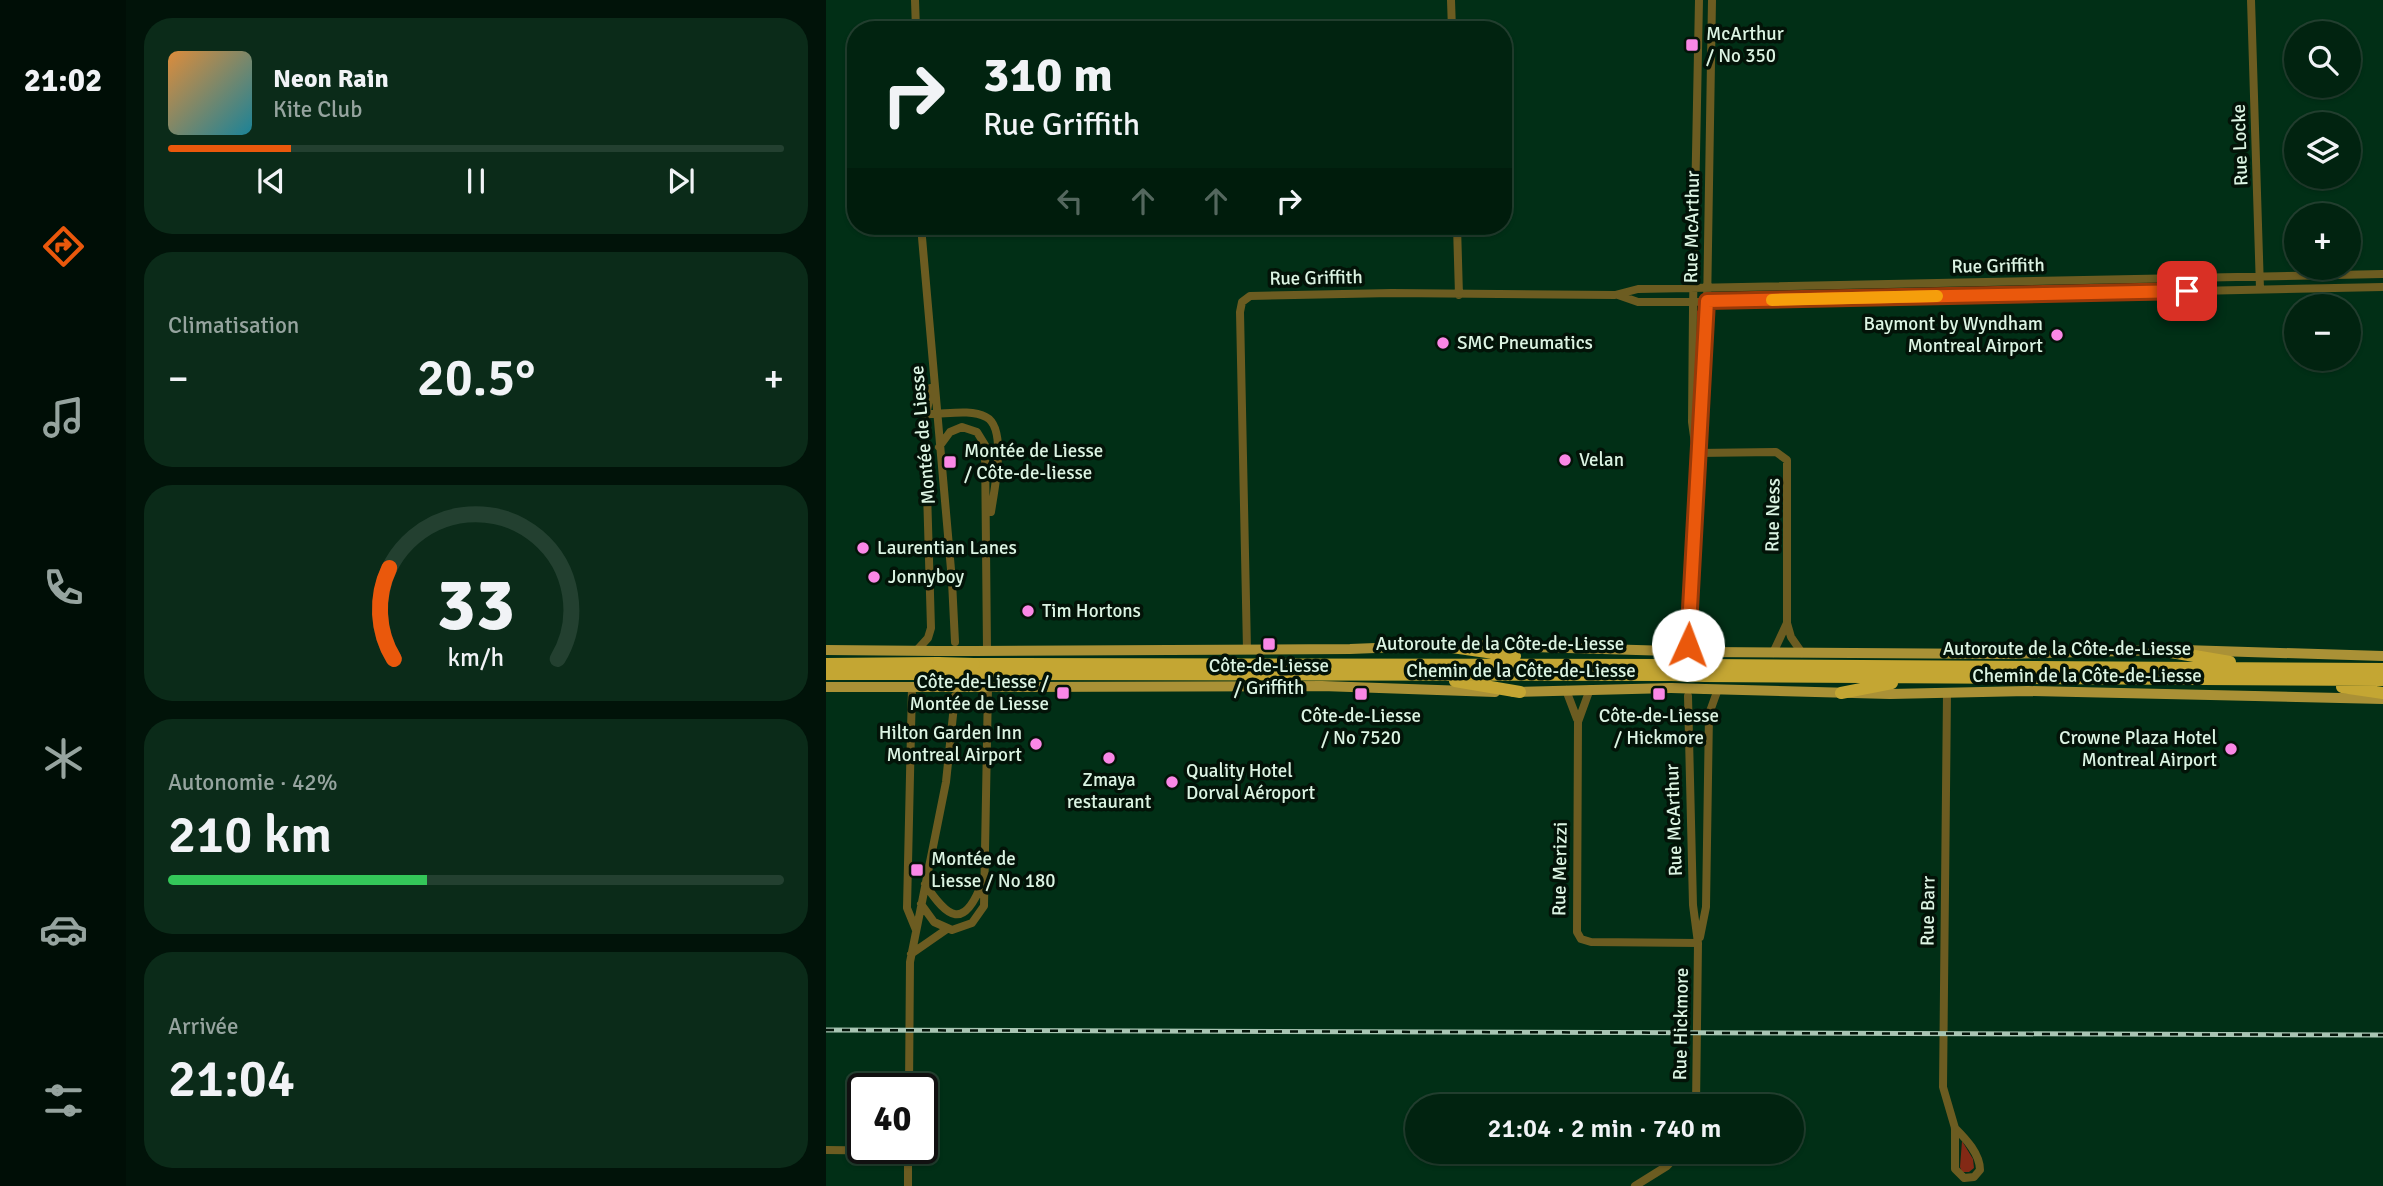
<!DOCTYPE html>
<html lang="fr">
<meta charset="utf-8">
<style>
body{margin:0;font-family:Signika,sans-serif;background:#0b2b19;color:#f1f3f6;height:100vh;display:flex;flex-direction:column;font-size:26px;white-space:nowrap}
*{box-sizing:border-box;margin:0}
p{font-size:23px;color:#96a49f}
.icon{flex:none;width:38px;height:38px;fill:none;stroke:currentColor;stroke-width:2;stroke-linecap:round;stroke-linejoin:round}
.map{position:relative;flex:1;overflow:hidden}
.panel{display:flex;flex-direction:column;gap:18px;padding:18px;background:#011309;width:700px}
.panel>*{flex:none}
.hud{position:absolute;left:21px;top:21px;width:665px;height:214px;border-radius:28px;box-shadow:0 2px 5px #0004,0 0 0 2px #234030;background:#012310;color:#f1f3f6;overflow:hidden}
.controls{position:absolute;left:1458px;top:21px;display:grid;gap:14px}
.controls a{display:grid;place-items:center;width:77px;height:77px;border-radius:50%;background:#012310;box-shadow:0 2px 5px #0004,0 0 0 2px #234030;font-size:35px}
.speed{position:absolute;left:21px;top:1073px;display:flex;gap:14px;font-size:35px;font-weight:700;text-align:center}
.speed>*{display:grid;place-content:center;width:91px;height:91px;border-radius:50%;background:#012310;box-shadow:0 2px 5px #0004,0 0 0 2px #234030;line-height:1}
.speed .limit{border:4px solid #111;border-radius:10px;background:#fff;color:#111}
.pin{position:absolute;display:grid;place-items:center;width:60px;height:60px;color:#fff;margin:-30px;border-radius:14px;box-shadow:0 4px 10px #0006}
.me{position:absolute;width:77px;margin:-38px;rotate:2deg;stroke-linejoin:round;filter:drop-shadow(0 0 5px #0008)}
.turn{display:flex;align-items:center;gap:24px;height:147px;padding:0 21px;font-size:32px}
.turn .icon{width:91px;height:91px;stroke-width:2.5}
.turn b{display:block;font-size:49px;line-height:60px}
.lanes{display:flex;align-items:center;height:66px;padding:0 21px;background:#0003;justify-content:center;gap:35px;direction:ltr}
.lanes .off{opacity:.35}
.big{font-size:52px;font-weight:600;line-height:1.1}
.panel .card{flex:1;display:flex;flex-direction:column;justify-content:center;gap:10px;min-width:0;padding:0 24px;border-radius:28px;background:#0b2b19}
.panel .dial{align-items:center;gap:0}
.dial svg{height:182px;overflow:visible;fill:none;stroke:#234030;stroke-width:7;stroke-linecap:round;text-anchor:middle}
.dial text{fill:#f1f3f6;stroke:none}
.song{display:flex;align-items:center;gap:21px}
.cover{width:84px;height:84px;border-radius:10px;background:linear-gradient(135deg,hsl(30 70% 55%),hsl(190 70% 35%))}
.played{height:7px;border-radius:4px;background:linear-gradient(90deg,#ea580c 20%,#234030 20%)}
.keys{display:flex;justify-content:space-around;direction:ltr}
.heat{display:flex;justify-content:space-between;align-items:center;font-size:38px;direction:ltr}
.charge{height:10px;border-radius:5px;background:linear-gradient(90deg,#34c759 42%,#234030 0)}
.trip{position:absolute;left:579px;top:1094px;width:399px;height:70px;border-radius:35px;background:#012310;box-shadow:0 2px 5px #0004,0 0 0 2px #234030;font-weight:600;line-height:70px;text-align:center}
main{display:flex;flex:1;min-height:0}
.tabs{display:flex;flex-direction:column;width:126px;justify-content:space-around;align-items:center;background:#000e06;color:#96a49f}
.tabs .icon{width:49px;height:49px}
.tabs .on{color:#ea580c}
.tabs b{font-size:32px;color:#f1f3f6}
.map>svg:first-child{display:block}
</style>
<main>
<nav class="tabs">
<b>21:02</b>
<svg class="icon on" aria-label="directions" viewBox="0 0 24 24"><path d="M12 3l9 9-9 9-9-9zM9 14v-3h6M13 9l2 2-2 2"/></svg>
<svg class="icon" aria-label="music" viewBox="0 0 24 24"><path d="M9 18V5l10-2v13"/><circle cx="6" cy="18" r="3"/><circle cx="16" cy="16" r="3"/></svg>
<svg class="icon" aria-label="phone" viewBox="0 0 24 24"><path d="M5 4h4l2 5-3 2q2 4 5 5l2-3 5 2v4C11 20 4 13 5 4z"/></svg>
<svg class="icon" aria-label="climate" viewBox="0 0 24 24"><path d="M12 3v18M4 7l16 10M4 17L20 7"/></svg>
<svg class="icon" aria-label="car" viewBox="0 0 24 24"><path d="M5 17H2v-5l4-1 3-4h7l3 4 3 1v5h-3M9 17h6M6 11h13"/><circle cx="7" cy="17" r="2"/><circle cx="17" cy="17" r="2"/></svg>
<svg class="icon" aria-label="filters" viewBox="0 0 24 24"><path d="M4 7h16M4 17h16"/><circle cx="9" cy="7" r="2"/><circle cx="15" cy="17" r="2"/></svg>
</nav>
<section class="panel">
<div class="card">
<div class="song"><i class="cover"></i><div><b>Neon Rain</b><p>Kite Club</p></div></div>
<div class="played"></div>
<div class="keys"><svg class="icon" aria-label="previous" viewBox="0 0 24 24"><path d="M18 5L8 12l10 7zM5 5v14"/></svg><svg class="icon" aria-label="pause" viewBox="0 0 24 24"><path d="M8 5v14M16 5v14"/></svg><svg class="icon" aria-label="next" viewBox="0 0 24 24"><path d="M6 5l10 7-10 7zM19 5v14"/></svg></div>
</div>
<div class="card"><p>Climatisation</p>
<div class="heat"><a>−</a><b class="big">20.5°</b><a>+</a></div>
</div>
<div class="card dial"><svg viewBox="0 0 100 80">
<path d="M14 69A42 42 0 1 1 86 69"/>
<path d="M14 69A42 42 0 0 1 12 29" stroke="#ea580c"/>
<text x="50" y="56" font-size="32" font-weight="700">33</text>
<text x="50" y="72" font-size="11">km/h</text>
</svg></div>
<div class="card"><p>Autonomie · 42%</p><b class="big">210 km</b><div class="charge"></div></div>
<div class="card"><p>Arrivée</p><b class="big">21:04</b></div>
</section>
<div class="map">
<svg width="1557" height="1186" viewBox="0 0 1557 1186">
<rect width="100%" height="100%" fill="#012f16"/>
<path fill="#832915" d="M875 308 873 382H871V311Z
M1136 1141 1147 1159 1148 1168 1143 1172H1136L1134 1167Z"/>
<g fill="none" stroke-linecap="round" stroke-linejoin="round">
<path stroke="#6c5c21" stroke-width="8" d="M89 0 90 30
M625 0 626 30
M1425 0 1434 289
M95 226 126 581 129 642
M631 226 633 295
M792 295 812 302H859L1557 287
M105 414C121 414 145 409 160 417 182 428 168 491 165 512
M869 444 866 422 867 308 873 0
M113 447 124 432 136 427 151 432 159 445 161 650
M871 453 950 452 961 460V623L947 653
M961 623 965 637 976 653
M862 645 881 308 886 0
M91 650 102 638 105 628 99 422 105 388
M421 650 414 312 416 302 424 296 566 293 789 295 812 289 1557 274
M86 687 81 908 90 930
M764 689 752 722 751 932 755 939 765 942 872 943
M740 690 751 719
M1121 693 1117 1087 1129 1128V1169L1138 1178 1148 1177 1154 1170C1154 1154 1140 1139 1129 1128
M862 696 867 905 872 943 870 1106
M99 884C122 919 138 930 156 883
M95 904 108 922 126 930 146 923 158 906 162 687
M874 937 880 907 883 714 892 689
M85 954 121 929
M83 1088 84 962 120 782 129 696
M0 1150 82 1151
M82 1186V1148
M809 1186 841 1166 854 1152"/>
<path stroke="#aa9136" stroke-width="10" d="M641 645 845 651
M0 650 112 651
M1358 650 1557 656
M148 651 524 649 626 645
M880 652 1176 654 1340 650
M0 687H112
M148 687 496 686 669 692
M879 689 1064 694 1202 691 1557 699
M687 692 845 688"/>
<path stroke="#c4a633" stroke-width="12" d="M619 646 689 656
M1333 650 1404 662
M0 664 112 663
M148 664 845 665
M879 665 1557 669
M0 674H112
M148 674 845 675
M879 676 1557 680
M629 681 694 692
M1516 687 1557 693
M1015 693 1066 683"/>
<defs>
<path id="rail" d="M0 1030 1557 1035"/>
</defs>
<use href="#rail" stroke="#a8c5b3" stroke-width="5"/>
<use href="#rail" stroke="#031308" stroke-width="2.5" stroke-dasharray="8" stroke-linecap="butt"/>
<path stroke="#aa9136" stroke-width="10" d="M112 651H148
M845 651 880 652
M112 687H148
M845 688 879 689"/>
<path stroke="#c4a633" stroke-width="12" d="M112 663 148 664
M845 665H879
M112 674H148
M845 675 879 676"/>
</g>
<g fill="none" stroke-linecap="round" stroke-linejoin="round">
<defs>
<path id="route" d="M862 645 881 301 1361 291"/>
</defs>
<use href="#route" stroke="#983908" stroke-width="18"/>
<use href="#route" stroke="#ea580c" stroke-width="12"/>
<path stroke="#f59e0b" stroke-width="12" d="M946 300 1111 296"/>
</g>
<g fill="#fa87e6" stroke="#031308" stroke-width="2.5">
<rect x="859" y="38" width="14" height="14" rx="3.5"/>
<circle cx="1231" cy="335" r="7"/>
<circle cx="617" cy="343" r="7"/>
<circle cx="739" cy="460" r="7"/>
<rect x="117" y="455" width="14" height="14" rx="3.5"/>
<circle cx="37" cy="548" r="7"/>
<circle cx="48" cy="577" r="7"/>
<circle cx="202" cy="611" r="7"/>
<rect x="436" y="637" width="14" height="14" rx="3.5"/>
<rect x="230" y="686" width="14" height="14" rx="3.5"/>
<rect x="528" y="687" width="14" height="14" rx="3.5"/>
<rect x="826" y="687" width="14" height="14" rx="3.5"/>
<circle cx="210" cy="744" r="7"/>
<circle cx="1405" cy="749" r="7"/>
<circle cx="283" cy="758" r="7"/>
<circle cx="346" cy="782" r="7"/>
<rect x="84" y="863" width="14" height="14" rx="3.5"/>
</g>
<g text-anchor="middle" dominant-baseline="central" stroke-width="7" stroke-linejoin="round" paint-order="stroke">
<g font-size="19" fill="#dcf4e3" stroke="#031308" text-anchor="start">
<text x="880" y="34">McArthur<tspan x="880" dy="22">/ No 350</tspan></text>
<text x="1217" y="324" text-anchor="end">Baymont by Wyndham<tspan x="1217" dy="22">Montreal Airport</tspan></text>
<text x="631" y="343">SMC Pneumatics</text>
<text x="138" y="451">Montée de Liesse<tspan x="138" dy="22">/ Côte-de-liesse</tspan></text>
<text x="753" y="460">Velan</text>
<text x="51" y="548">Laurentian Lanes</text>
<text x="62" y="577">Jonnyboy</text>
<text x="216" y="611">Tim Hortons</text>
<text x="443" y="666" text-anchor="middle">Côte-de-Liesse<tspan x="443" dy="22">/ Griffith</tspan></text>
<text x="223" y="682" text-anchor="end">Côte-de-Liesse /<tspan x="223" dy="22">Montée de Liesse</tspan></text>
<text x="535" y="716" text-anchor="middle">Côte-de-Liesse<tspan x="535" dy="22">/ No 7520</tspan></text>
<text x="833" y="716" text-anchor="middle">Côte-de-Liesse<tspan x="833" dy="22">/ Hickmore</tspan></text>
<text x="196" y="733" text-anchor="end">Hilton Garden Inn<tspan x="196" dy="22">Montreal Airport</tspan></text>
<text x="1391" y="738" text-anchor="end">Crowne Plaza Hotel<tspan x="1391" dy="22">Montreal Airport</tspan></text>
<text x="360" y="771">Quality Hotel<tspan x="360" dy="22">Dorval Aéroport</tspan></text>
<text x="283" y="780" text-anchor="middle">Zmaya<tspan x="283" dy="22">restaurant</tspan></text>
<text x="105" y="859">Montée de<tspan x="105" dy="22">Liesse / No 180</tspan></text>
</g>
<g font-size="19" fill="#dcf4e3" stroke="#031308">
<text transform="translate(1414 145) rotate(-92)">Rue Locke</text>
<text transform="translate(866 227) rotate(-89)">Rue McArthur</text>
<text transform="translate(1172 266) rotate(-1)">Rue Griffith</text>
<text transform="translate(490 278) rotate(-1)">Rue Griffith</text>
<text transform="translate(97 435) rotate(-95)">Montée de Liesse</text>
<text transform="translate(947 515) rotate(-89)">Rue Ness</text>
<text x="674" y="644">Autoroute de la Côte-de-Liesse</text>
<text x="1241" y="649">Autoroute de la Côte-de-Liesse</text>
<text x="695" y="671">Chemin de la Côte-de-Liesse</text>
<text x="1261" y="676">Chemin de la Côte-de-Liesse</text>
<text transform="translate(848 820) rotate(-92)">Rue McArthur</text>
<text transform="translate(734 869) rotate(-89)">Rue Merizzi</text>
<text transform="translate(1102 911) rotate(-89)">Rue Barr</text>
<text transform="translate(855 1024) rotate(-89)">Rue Hickmore</text>
</g>
</g>
</svg>
<div class="controls">
<a><svg class="icon" aria-label="search" viewBox="0 0 24 24"><circle cx="10" cy="10" r="6"/><path d="M15 15l6 6"/></svg></a>
<a><svg class="icon" aria-label="layers" viewBox="0 0 24 24"><path d="M12 4l9 5-9 5-9-5zM3 14l9 5 9-5"/></svg></a>
<a>+</a>
<a>−</a>
</div>
<div class="speed"><div class="limit">40</div></div>
<div class="pin" style="left:1361px;top:291px;background:#d93025"><svg class="icon" aria-label="arrive" viewBox="0 0 24 24"><path d="M6 21V4h12l-3 4 3 4H6"/></svg></div>
<svg class="me" style="left:862px;top:645px" viewBox="-20 -20 40 40"><circle r="19" fill="#fff"/><path d="M0-13L10 11 0 6-10 11z" fill="#ea580c"/></svg>
<div class="trip">21:04 · 2 min · 740 m</div>
<div class="hud">
<div class="turn"><svg class="icon" aria-label="right" viewBox="0 0 24 24"><path d="M7 20v-9h11M14 6l5 5-5 5"/></svg><div><b>310 m</b>Rue Griffith</div></div>
<div class="lanes"><svg class="icon off" aria-label="left" viewBox="0 0 24 24"><path d="M17 20v-9H6M10 6l-5 5 5 5"/></svg><svg class="icon off" aria-label="ahead" viewBox="0 0 24 24"><path d="M12 20V5M6 11l6-6 6 6"/></svg><svg class="icon off" aria-label="ahead" viewBox="0 0 24 24"><path d="M12 20V5M6 11l6-6 6 6"/></svg><svg class="icon" aria-label="right" viewBox="0 0 24 24"><path d="M7 20v-9h11M14 6l5 5-5 5"/></svg></div>
</div>
</div>
</main>
